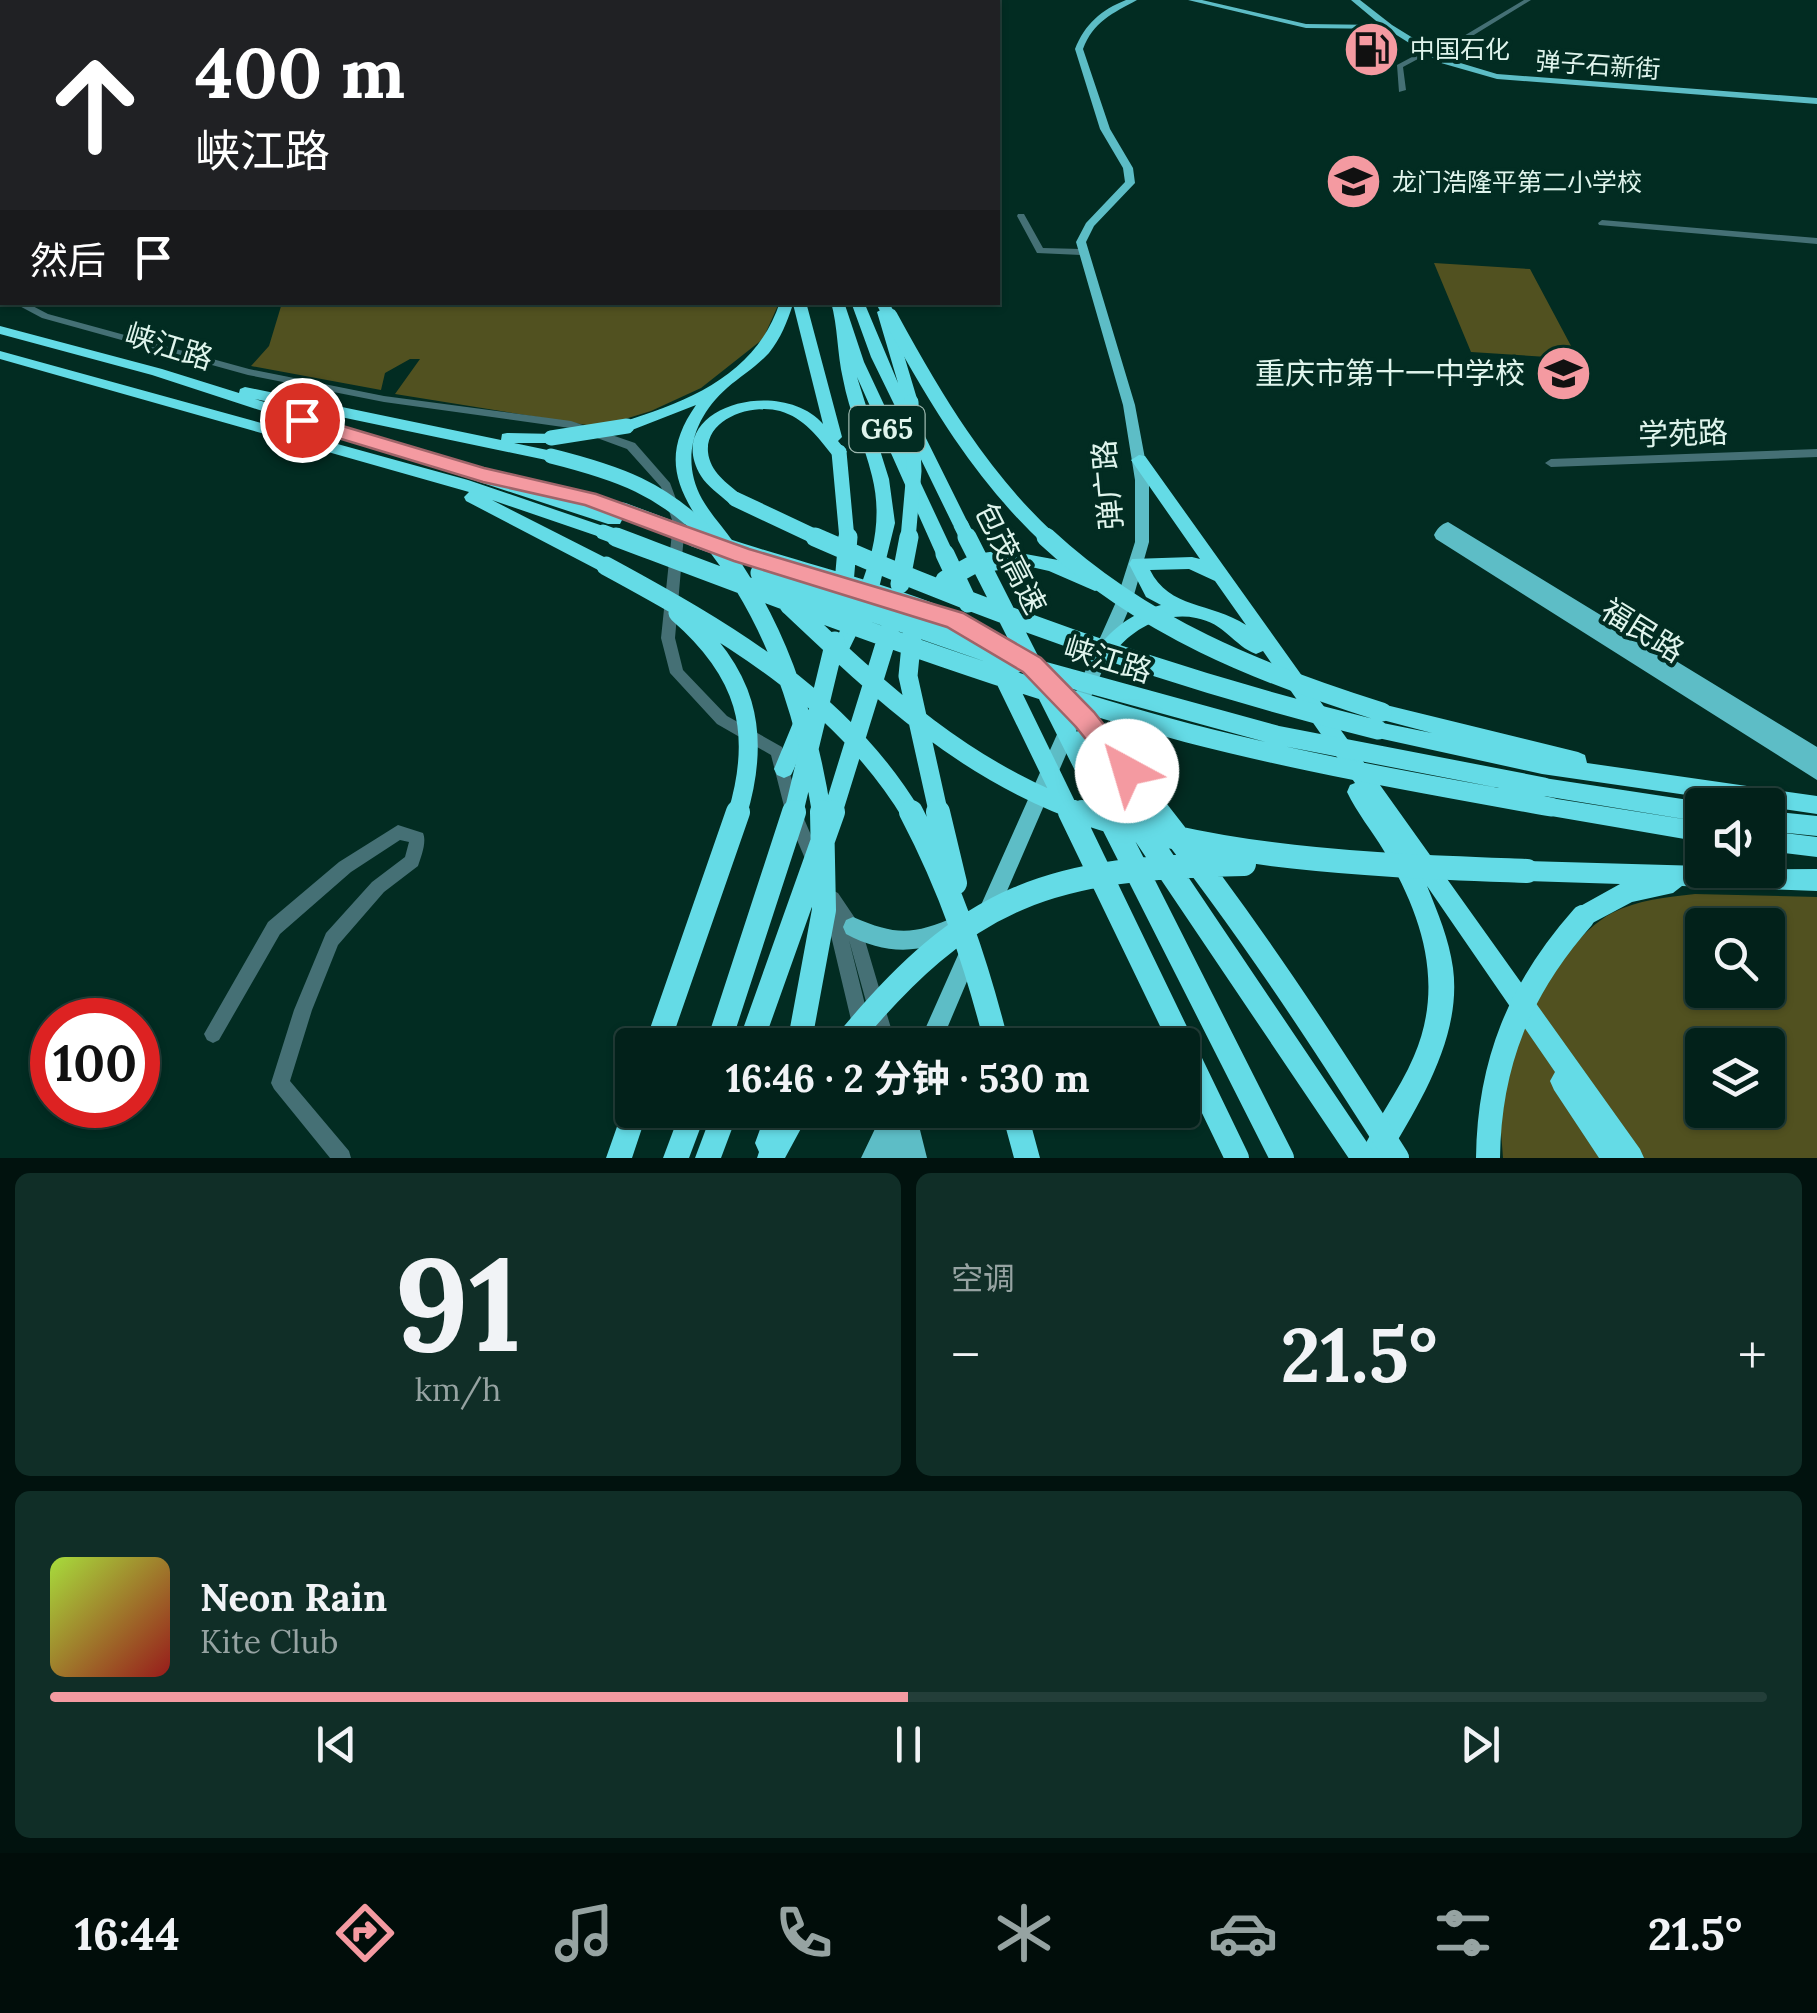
<!DOCTYPE html>
<html lang="zh">
<meta charset="utf-8">
<style>
body{margin:0;font-family:Lora,"Noto Sans SC",serif;background:#102e27;color:#f1f3f6;height:100vh;display:flex;flex-direction:column;font-size:38px;white-space:nowrap}
*{box-sizing:border-box;margin:0}
p{font-size:32px;color:#96a3a2}
.icon{flex:none;width:55px;height:55px;fill:none;stroke:currentColor;stroke-width:2;stroke-linecap:round;stroke-linejoin:round}
.map{position:relative;height:1158px;overflow:hidden}
.drawer{display:flex;flex-direction:column;gap:15px;padding:15px;background:#01120e;flex:1}
.drawer>*{flex:none}
.hud{position:absolute;left:0px;top:0px;width:1000px;height:305px;box-shadow:0 2px 8px #0004,0 0 0 2px #233e39;background:#202124;color:#fff;overflow:hidden}
.controls{position:absolute;left:1685px;top:788px;display:grid;gap:20px}
.controls a{display:grid;place-items:center;width:100px;height:100px;border-radius:10px;background:#02211a;box-shadow:0 2px 8px #0004,0 0 0 2px #233e39;font-size:50px}
.speed{position:absolute;left:30px;top:998px;display:flex;gap:20px;font-size:50px;font-weight:700;text-align:center}
.speed>*{display:grid;place-content:center;width:130px;height:130px;border-radius:50%;background:#02211a;box-shadow:0 2px 8px #0004,0 0 0 2px #233e39;line-height:1}
.speed .limit{border:15px solid #d22;background:#fff;color:#111}
.pin{position:absolute;display:grid;place-items:center;width:85px;height:85px;color:#fff;margin:-42px;border:5px solid #fff;border-radius:50%;box-shadow:0 2px 10px #0007}
.me{position:absolute;width:110px;margin:-55px;rotate:321deg;stroke-linejoin:round;filter:drop-shadow(0 0 8px #0008)}
.turn{display:flex;align-items:center;gap:35px;height:210px;padding:0 30px;font-size:45px}
.turn .icon{width:130px;height:130px;stroke-width:2.5}
.turn b{display:block;font-size:70px;line-height:85px}
.then{display:flex;align-items:center;height:95px;padding:0 30px;background:#0003;gap:20px;font-size:38px}
.big{font-size:75px;font-weight:700;line-height:1.1}
.drawer .card{flex:1;display:flex;flex-direction:column;justify-content:center;gap:15px;min-width:0;padding:0 35px;border-radius:15px;background:#102e27}
.drawer .dial{align-items:center;gap:0}
.dial b{font-size:130px;line-height:1}
.song{display:flex;align-items:center;gap:30px}
.cover{width:120px;height:120px;border-radius:15px;background:linear-gradient(135deg,hsl(80 70% 55%),hsl(0 70% 35%))}
.played{height:10px;border-radius:5px;background:linear-gradient(90deg,#f49aa1 50%,#233e39 50%)}
.keys{display:flex;justify-content:space-around;direction:ltr}
.heat{display:flex;justify-content:space-between;align-items:center;font-size:55px;direction:ltr}
.drawer .tiles{flex:1;display:grid;gap:15px;grid-template-columns:1fr 1fr}
.card:last-child{grid-column:span 2}
.trip{position:absolute;left:615px;top:1028px;width:585px;height:100px;border-radius:10px;background:#02211a;box-shadow:0 2px 8px #0004,0 0 0 2px #233e39;font-weight:700;line-height:100px;text-align:center}
.menu{display:flex;height:160px;justify-content:space-around;align-items:center;background:#010d0a;color:#96a3a2}
.menu .icon{width:70px;height:70px}
.menu .selected{color:#f49aa1}
.menu b{font-size:45px;color:#f1f3f6}
.map>svg:first-child{display:block}
</style>
<div class="map">
<svg width="1817" height="1158" viewBox="0 0 1817 1158">
<rect width="100%" height="100%" fill="#022c22"/>
<path fill="#515120" fill-rule="evenodd" d="M1434 263 1530 269 1578 359 1471 352Z
M282 303H779L763 339 701 388 651 411 599 427 395 394 420 359H410L385 373 381 390 251 366 269 346Z
M1695 894 1817 897V1158H1503C1502 1140 1499 1121 1501 1103 1506 1044 1558 942 1612 913 1638 900 1666 897 1695 894ZM1702 925H1768V990H1702ZM1702 1045H1768V1110H1702Z"/>
<path fill="#778f73" d="M1382 43 1396 54 1358 56 1346 45Z"/>
<g fill="none" stroke-linecap="round" stroke-linejoin="round">
<path fill="#457075" fill-rule="evenodd" d="M402 0H409L406 2H400Z
M1524 0H1531L1451 49 1429 53 1403 67 1406 90 1399 92 1397 65 1425 50 1447 46Z
M1018 214H1024L1043 248 1081 249 1085 252 1081 255 1037 253 1017 216Z
M1602 220 1817 238V244L1599 225 1598 223Z
M2 235V242L0 243V236Z
M2 257V265L0 266V258Z
M0 292 2 293V299L0 298Z
M12 302H25L48 314 249 369 384 396 571 421 635 443 670 483 685 523 675 638 683 670 727 716 782 747 802 814 822 861 820 866 814 868 808 866 806 861 786 814 771 755 717 724 670 673 661 638 673 523 661 487 627 449 570 428 384 402 248 375 42 318Z
M1817 449V457L1551 467 1545 463 1551 459Z
M398 825 423 833C427 842 421 857 418 866L384 892 338 945 312 1010 290 1081 349 1151 351 1158H330L274 1089 271 1083 294 1010 326 933 372 882 405 857 409 842 400 840 351 872 280 934 219 1040 213 1043 207 1040 204 1034 268 922 339 862Z
M832 890 838 893 861 927 896 1045H878L849 940 875 1045H857L823 902 826 893Z"/>
<path fill="#5dbdc6" fill-rule="evenodd" d="M1126 0H1137C1113 13 1093 22 1083 49L1110 129 1133 168 1135 183 1094 226 1086 242 1135 405 1149 480V542L1132 602 994 921 987 923 980 921 977 914 1116 602 1135 542V480L1123 405 1076 242 1086 223 1125 182 1123 168 1100 129 1075 49C1085 24 1101 10 1126 0Z
M1188 0H1202L1306 24 1381 25 1351 0H1360L1392 25 1447 59 1497 74 1817 98V104L1497 79 1441 63 1387 29 1306 28Z
M1448 522 1817 747V780L1436 539 1434 535C1437 529 1441 524 1448 522Z
M957 916 964 919 967 926 964 933C923 954 887 956 846 934L843 927 846 920 853 917C897 936 913 935 957 916Z
M969 943 976 946 979 953 940 1045H918L962 946Z
M884 1110H915L927 1158H861Z"/>
<path fill="#64dbe6" fill-rule="evenodd" d="M780 302H806L842 437 838 441 847 452 839 457 833 456C818 437 804 418 780 411 753 403 705 418 708 452 710 472 727 483 741 495L743 499 741 503H729C720 495 707 486 701 476 660 408 780 375 823 424L793 304C787 322 781 338 769 353 756 367 741 376 727 388 694 417 680 459 702 499 711 515 724 528 734 543L726 549C715 544 706 532 699 521 671 479 666 448 696 405L632 430 627 431 619 426 622 422C689 401 756 375 780 302Z
M831 302H844L864 362 954 554 945 560 936 554 857 377 889 479 895 523 879 588 842 664 835 667 828 664 826 659C855 600 889 543 872 476 864 443 849 412 843 379 837 353 838 327 831 302Z
M851 302H864L898 383 877 312 884 308 891 312 918 402 910 406 969 525 967 529 961 531 953 525 871 357Z
M0 326 162 369 239 393 240 389 245 387 501 440 502 434 507 433 556 434 559 438 556 442 551 443H514L557 452 559 456 557 460 551 461 255 399 620 516 622 520 620 524H608L152 375 0 334Z
M0 351 468 480 609 528 611 532 603 538 492 500 612 561 615 566 612 571H600L466 501 464 497 469 492 0 359Z
M1139 455 1145 456 1640 1149 1644 1158H1599L1554 1090 1550 1081 1555 1072 1427 886C1438 913 1449 939 1453 968 1462 1036 1420 1103 1387 1158H1359C1374 1122 1399 1092 1414 1056 1445 984 1422 915 1384 851 1372 831 1357 813 1347 792L1350 785 1355 783 1263 651 1256 654C1234 646 1225 623 1196 618 1167 612 1137 626 1118 648 1113 654 1110 663 1105 668 1099 673 1097 671 1090 669L1088 664C1104 634 1128 614 1161 605L1146 597 1129 564 1132 559 1192 557 1200 559 1131 460ZM1189 569 1215 581 1246 625C1211 602 1169 609 1150 570Z
M1015 552 1058 560 1101 579 1104 584 1101 589 1095 591 1049 571 1009 562 1006 558Z
M1382 704 1578 752 1585 755 1587 763 1817 796V814L1542 774 1378 738 1371 736 1368 730 1371 724 1378 722 1432 733 1375 718 1372 712 1375 706Z
M805 710 812 712 815 718 794 769 791 775 784 778 777 775 774 769 795 718 798 712Z
M1544 778 1702 802 1709 805H1702V822L1544 796 1537 794 1534 787 1537 780Z
M1551 798 1702 822V842L1551 816 1544 814 1541 807 1544 800Z
M1768 811 1817 816V836L1768 831Z
M1768 831 1817 837V857L1768 851Z
M1527 861 1702 866V870L1817 869V891L1682 886 1673 893 1632 902 1583 928 1575 925 1572 917 1575 909 1620 884 1527 881 1519 878 1516 871 1519 864Z
M632 1098V1110H648L632 1158H606L626 1101Z
M681 1110H707L689 1158H663Z
M713 1110H739L721 1158H695Z
M767 1110H811L785 1158H757L759 1152 755 1143Z
M1001 1110H1027L1040 1158H1014Z"/>
<path stroke="#64dbe6" stroke-width="12" d="M882 302 891 319"/>
<path stroke="#64dbe6" stroke-width="15" d="M890 316C934 397 981 476 1049 539
M551 438 627 426
M839 452 847 539
M551 456C619 473 662 488 712 539
M735 499 820 539
M623 510 700 539
M961 525 968 539
M603 532 622 539
M908 539 914 471 911 402"/>
<path stroke="#64dbe6" stroke-width="19" d="M616 537C804 608 993 681 1188 733 1308 764 1429 785 1551 807
M694 537C801 577 937 597 1030 664 1077 698 1124 769 1160 815
M710 537C775 617 806 714 822 815
M815 537C998 618 1184 682 1378 730
M967 537 1031 663
M1046 537C1143 627 1258 673 1382 712
M945 554 968 603
M606 566C724 630 841 697 912 815
M760 573 1018 663
M945 580 974 564 1015 558
M900 584 909 537
M843 595 848 537
M789 605C881 692 966 773 1089 815
M678 613C745 671 763 730 737 815
M912 635 908 676 939 815
M1001 671 1071 815
M1043 671 1276 735 1544 787
M1043 686 1108 815
M1081 740 1132 815
M793 815 835 641
M832 815 890 628"/>
<path stroke="#64dbe6" stroke-width="24" d="M911 812C951 888 976 962 997 1045
M938 812 955 883
M1070 812 1237 1158
M1082 812C1227 861 1375 865 1527 871
M1107 812 1282 1158
M1130 812 1363 1158
M1158 812C1246 923 1322 1039 1397 1158
M657 1045 738 812
M718 1045 794 812
M750 1045 833 812
M799 1045 824 910 822 812
M844 1045C969 892 1050 868 1244 864
M1488 1158C1489 1063 1520 988 1583 917"/>
</g>
<path fill="#f49aa1" stroke="#9f6469" stroke-width="2.5" d="M302 414 484 468 596 494 749 549 963 613 1041 658 1094 712 1140 771 1136 779 1127 783 1118 779 1076 727 1023 672 947 627 734 561 585 505 483 482 295 425 292 420Z"/>
<defs>
<symbol id="fuel-disc" viewBox="-11 -11 22 22"><circle r="9.5" fill="#f49aa1" stroke="#022c22"/><path d="M-5.5-6h7V0h2V4h1.3V-2.5L3-4.5l.8-.8L6-3V5H2.5V1h-1V6h-7ZM-4.2-4.7v3.2H.2V-4.7Z" fill="#111"/></symbol>
<symbol id="school-disc" viewBox="-11 -11 22 22"><circle r="9.5" fill="#f49aa1" stroke="#022c22"/><path d="M0-5L7-2L0 1L-7-2ZM-4 1L0 2.5L4 1V4Q0 6-4 4Z" fill="#111"/></symbol>
</defs>
<g fill-rule="evenodd">
<use href="#fuel-disc" x="1340" y="18" width="63" height="63"/>
<use href="#school-disc" x="1322" y="150" width="63" height="63"/>
<use href="#school-disc" x="1532" y="342" width="63" height="63"/>
</g>
<g text-anchor="middle" dominant-baseline="central" stroke-width="8" stroke-linejoin="round" paint-order="stroke">
<g font-size="25" fill="#dff4ec" stroke="#022c22" text-anchor="start">
<text x="1410" y="49">中国石化</text>
<text x="1392" y="182">龙门浩隆平第二小学校</text>
</g>
<g font-size="25" fill="#dff4ec" stroke="#022c22">
<text transform="translate(1598 65) rotate(4)">弹子石新街</text>
</g>
<rect fill="#022c22" stroke="#9db8af" stroke-width="2.5" x="849.5" y="406" width="75" height="46" rx="8"/>
<g font-size="28" font-weight="bold" fill="#dff4ec">
<text x="887" y="429">G65</text>
</g>
<g font-size="30" fill="#dff4ec" stroke="#022c22">
<text transform="translate(169 346) rotate(17)">峡江路</text>
<text transform="translate(1683 433) rotate(-2)">学苑路</text>
<text transform="translate(1107 485) rotate(-95)">弹广路</text>
<text transform="translate(1011 558) rotate(63)">包茂高速</text>
<text transform="translate(1643 630) rotate(32)">福民路</text>
<text transform="translate(1108 659) rotate(17)">峡江路</text>
</g>
<g font-size="30" fill="#dff4ec" stroke="#022c22" text-anchor="end">
<text x="1525" y="373">重庆市第十一中学校</text>
</g>
</g>
</svg>
<div class="controls">
<a><svg class="icon" aria-label="sound" viewBox="0 0 24 24"><path d="M4 9h4l5-4v14l-5-4H4zM17 9q2 3 0 6"/></svg></a>
<a><svg class="icon" aria-label="search" viewBox="0 0 24 24"><circle cx="10" cy="10" r="6"/><path d="M15 15l6 6"/></svg></a>
<a><svg class="icon" aria-label="layers" viewBox="0 0 24 24"><path d="M12 4l9 5-9 5-9-5zM3 14l9 5 9-5"/></svg></a>
</div>
<div class="speed"><div class="limit">100</div></div>
<div class="pin" style="left:302px;top:420px;background:#d93025"><svg class="icon" aria-label="arrive" viewBox="0 0 24 24"><path d="M6 21V4h12l-3 4 3 4H6"/></svg></div>
<svg class="me" style="left:1127px;top:771px" viewBox="-20 -20 40 40"><circle r="19" fill="#fff"/><path d="M0-13L10 11 0 6-10 11z" fill="#f49aa1"/></svg>
<div class="trip">16:46 · 2 分钟 · 530 m</div>
<div class="hud">
<div class="turn"><svg class="icon" aria-label="ahead" viewBox="0 0 24 24"><path d="M12 20V5M6 11l6-6 6 6"/></svg><div><b>400 m</b>峡江路</div></div>
<div class="then">然后<svg class="icon" aria-label="arrive" viewBox="0 0 24 24"><path d="M6 21V4h12l-3 4 3 4H6"/></svg></div>
</div>
</div>
<section class="drawer">
<div class="tiles">
<div class="card dial"><b>91</b><p>km/h</p></div>
<div class="card"><p>空调</p>
<div class="heat"><a>−</a><b class="big">21.5°</b><a>+</a></div>
</div>
<div class="card">
<div class="song"><i class="cover"></i><div><b>Neon Rain</b><p>Kite Club</p></div></div>
<div class="played"></div>
<div class="keys"><svg class="icon" aria-label="previous" viewBox="0 0 24 24"><path d="M18 5L8 12l10 7zM5 5v14"/></svg><svg class="icon" aria-label="pause" viewBox="0 0 24 24"><path d="M8 5v14M16 5v14"/></svg><svg class="icon" aria-label="next" viewBox="0 0 24 24"><path d="M6 5l10 7-10 7zM19 5v14"/></svg></div>
</div>
</div>
</section>
<nav class="menu">
<b>16:44</b>
<svg class="icon selected" aria-label="directions" viewBox="0 0 24 24"><path d="M12 3l9 9-9 9-9-9zM9 14v-3h6M13 9l2 2-2 2"/></svg>
<svg class="icon" aria-label="music" viewBox="0 0 24 24"><path d="M9 18V5l10-2v13"/><circle cx="6" cy="18" r="3"/><circle cx="16" cy="16" r="3"/></svg>
<svg class="icon" aria-label="phone" viewBox="0 0 24 24"><path d="M5 4h4l2 5-3 2q2 4 5 5l2-3 5 2v4C11 20 4 13 5 4z"/></svg>
<svg class="icon" aria-label="climate" viewBox="0 0 24 24"><path d="M12 3v18M4 7l16 10M4 17L20 7"/></svg>
<svg class="icon" aria-label="car" viewBox="0 0 24 24"><path d="M5 17H2v-5l4-1 3-4h7l3 4 3 1v5h-3M9 17h6M6 11h13"/><circle cx="7" cy="17" r="2"/><circle cx="17" cy="17" r="2"/></svg>
<svg class="icon" aria-label="filters" viewBox="0 0 24 24"><path d="M4 7h16M4 17h16"/><circle cx="9" cy="7" r="2"/><circle cx="15" cy="17" r="2"/></svg>
<b>21.5°</b>
</nav>
